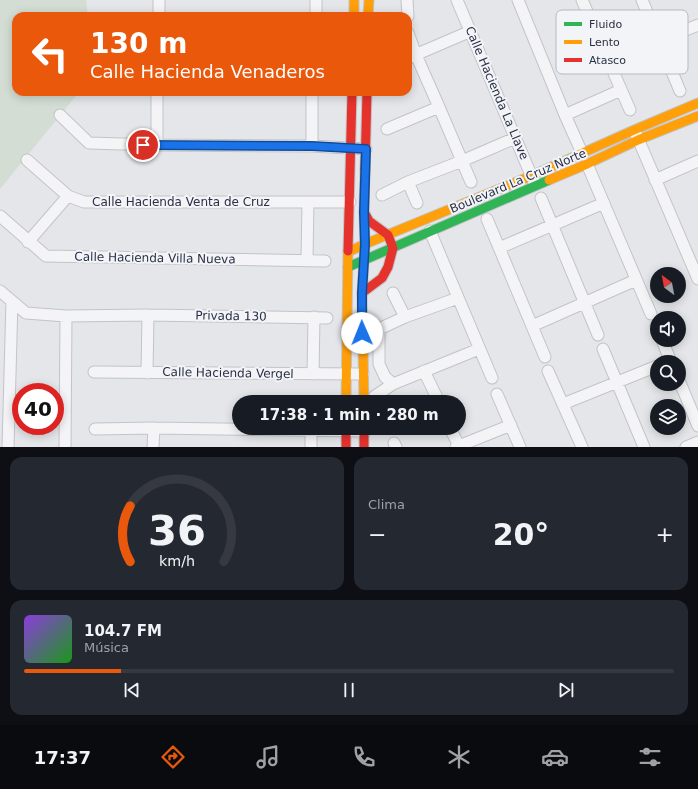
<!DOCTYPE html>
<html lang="es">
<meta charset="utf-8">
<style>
body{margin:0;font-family:"DejaVu Sans",sans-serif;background:#242831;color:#f1f3f6;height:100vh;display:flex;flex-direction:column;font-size:15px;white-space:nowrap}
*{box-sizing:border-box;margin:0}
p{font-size:13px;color:#9ea1a6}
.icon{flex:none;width:22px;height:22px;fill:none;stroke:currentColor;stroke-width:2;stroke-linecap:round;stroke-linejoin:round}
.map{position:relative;height:447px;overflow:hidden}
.details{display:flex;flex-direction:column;gap:10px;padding:10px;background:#0d0f14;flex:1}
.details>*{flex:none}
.banner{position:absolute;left:12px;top:12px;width:400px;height:84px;border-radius:12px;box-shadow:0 2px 10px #0003;background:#ea580c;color:#fff;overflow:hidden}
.needle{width:26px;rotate:328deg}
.controls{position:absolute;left:650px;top:267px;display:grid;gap:8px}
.controls a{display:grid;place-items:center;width:36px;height:36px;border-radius:50%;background:#171b24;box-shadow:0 2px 10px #0003;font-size:20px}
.speed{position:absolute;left:12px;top:383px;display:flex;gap:8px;font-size:20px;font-weight:700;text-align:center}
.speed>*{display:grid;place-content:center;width:52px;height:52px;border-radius:50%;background:#171b24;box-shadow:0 2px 10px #0003;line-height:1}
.speed .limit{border:6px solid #d22;background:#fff;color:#111}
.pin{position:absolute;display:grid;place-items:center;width:34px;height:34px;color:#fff;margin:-17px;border:2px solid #fff;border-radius:50%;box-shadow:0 1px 4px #0007}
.me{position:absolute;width:44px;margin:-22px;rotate:359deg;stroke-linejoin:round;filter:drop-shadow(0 0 3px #0008)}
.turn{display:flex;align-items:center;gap:14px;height:84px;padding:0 12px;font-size:18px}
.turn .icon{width:52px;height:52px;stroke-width:2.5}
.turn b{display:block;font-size:28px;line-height:34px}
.big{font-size:30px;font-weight:700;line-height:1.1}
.details .card{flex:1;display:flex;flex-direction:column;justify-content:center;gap:6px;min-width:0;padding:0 14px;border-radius:12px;background:#242831}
.details .dial{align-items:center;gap:0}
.dial svg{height:104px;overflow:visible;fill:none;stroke:#363941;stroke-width:7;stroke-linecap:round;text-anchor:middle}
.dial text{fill:#f1f3f6;stroke:none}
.song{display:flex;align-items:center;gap:12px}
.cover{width:48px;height:48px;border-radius:6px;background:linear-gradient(135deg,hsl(270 70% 55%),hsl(120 70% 35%))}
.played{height:4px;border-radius:2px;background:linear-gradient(90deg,#ea580c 15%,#363941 15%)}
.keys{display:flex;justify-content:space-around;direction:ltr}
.heat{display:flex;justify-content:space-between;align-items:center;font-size:22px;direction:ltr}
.details .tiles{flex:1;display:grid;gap:10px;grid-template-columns:1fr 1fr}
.card:last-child{grid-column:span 2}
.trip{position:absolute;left:232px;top:395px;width:234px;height:40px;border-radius:20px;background:#171b24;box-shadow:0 2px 10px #0003;font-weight:700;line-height:40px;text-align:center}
.menu{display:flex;height:64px;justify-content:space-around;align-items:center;background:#090b0e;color:#9ea1a6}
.menu .icon{width:28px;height:28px}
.menu .current{color:#ea580c}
.menu b{font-size:18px;color:#f1f3f6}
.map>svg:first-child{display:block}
</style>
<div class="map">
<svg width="698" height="447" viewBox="0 0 698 447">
<rect width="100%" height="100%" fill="#e4e6e9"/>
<path fill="#d4ddd4" d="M0 0H86L88 16H16V92H79L0 189Z"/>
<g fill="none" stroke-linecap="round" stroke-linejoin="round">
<defs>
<path id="street" d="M316 0V16
M407 0 408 16
M457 0 534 182
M518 0 565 115 582 153
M582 0 630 110
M642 0 680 91
M159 16V0
M408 33 416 55 439 107 471 182
M659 41 698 25
M408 58 471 31
M60 115 89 143 157 145 312 146 366 149
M565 115 621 90
M387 129 439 107
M636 134 698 279
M157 145V92
M312 146V92
M27 160 68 196 84 202H350
M587 164 651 314
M655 180 698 161
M408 182 417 203
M382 195 408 182 462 161 515 138
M541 198 598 335
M0 216 46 256 325 261
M487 219 545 357
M430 231 492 378
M28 242 68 196
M499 248 604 203
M307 260 308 202
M0 291 26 313 66 316 148 315 327 318
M393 293 405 317
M532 326 636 280
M656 326 657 328
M662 340 671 362
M603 349 644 447
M424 371 439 402
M548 371 582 447
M94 372 363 374
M147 373 148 315
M313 374 314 317
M679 380 698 426
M393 384 385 377 379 364V329L405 317 458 298
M497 394 520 447
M378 402 375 396 393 384 479 349
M563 404 657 366
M450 428 459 446
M95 429 154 428 365 431
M394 443 396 447
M8 447 12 301
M65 447 66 316
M153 447 154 428
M311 447V431
M456 447 511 425
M686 447 698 442"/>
<path id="fast" d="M348 267 549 180"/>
<path id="slow" d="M354 0V16
M368 16 369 0
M549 180 587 164 638 140 698 116
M348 252 365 244 531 176 634 130 698 103
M346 402 348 251
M364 402 362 293 365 244 364 212 365 169"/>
<path id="jam" d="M365 169 367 92
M348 251 352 92
M362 293 382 278 388 267 393 248 388 235 369 221 364 212
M346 428V447
M364 428V447"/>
</defs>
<use href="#street" stroke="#c2c4c7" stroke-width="13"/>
<use href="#fast" stroke="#c2c4c7" stroke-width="11"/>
<use href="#slow" stroke="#c2c4c7" stroke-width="11"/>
<use href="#jam" stroke="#c2c4c7" stroke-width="11"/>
<use href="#street" stroke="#f4f4f6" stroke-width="11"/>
<use href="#fast" stroke="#30b455" stroke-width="9"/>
<use href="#slow" stroke="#ff9f0a" stroke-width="9"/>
<use href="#jam" stroke="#e5322d" stroke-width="9"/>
</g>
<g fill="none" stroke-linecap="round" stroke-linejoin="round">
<defs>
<path id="route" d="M143 145 312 146 366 149 364 212 365 244 362 293V333"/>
</defs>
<use href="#route" stroke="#114b97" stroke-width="10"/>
<use href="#route" stroke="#1a73e8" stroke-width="7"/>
</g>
<g text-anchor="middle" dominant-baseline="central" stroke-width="4" stroke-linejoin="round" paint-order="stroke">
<g font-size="12" fill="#2a3044" stroke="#f2f4f8">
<text transform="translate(497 93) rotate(67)">Calle Hacienda La Llave</text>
<text transform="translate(518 181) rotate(-23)">Boulevard La Cruz Norte</text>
<text x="181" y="202">Calle Hacienda Venta de Cruz</text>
<text transform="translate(155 258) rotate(1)">Calle Hacienda Villa Nueva</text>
<text transform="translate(231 316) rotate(1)">Privada 130</text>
<text transform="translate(228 373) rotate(1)">Calle Hacienda Vergel</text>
</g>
</g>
<rect x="556" y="10" width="132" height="64" rx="6" fill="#f2f4f8" stroke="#b6b9c2" stroke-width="1"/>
<rect x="564" y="22" width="18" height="4" fill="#30b455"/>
<rect x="564" y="40" width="18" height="4" fill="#ff9f0a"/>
<rect x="564" y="58" width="18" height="4" fill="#e5322d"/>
<g font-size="11" fill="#2a3044">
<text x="589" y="28">Fluido</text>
<text x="589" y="46">Lento</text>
<text x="589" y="64">Atasco</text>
</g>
</svg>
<div class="controls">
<a><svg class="needle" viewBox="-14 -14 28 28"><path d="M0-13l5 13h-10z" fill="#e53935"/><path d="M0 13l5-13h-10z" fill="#9ea1a6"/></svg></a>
<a><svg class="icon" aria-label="sound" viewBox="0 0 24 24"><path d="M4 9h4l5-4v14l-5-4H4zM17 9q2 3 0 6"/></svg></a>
<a><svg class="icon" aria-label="search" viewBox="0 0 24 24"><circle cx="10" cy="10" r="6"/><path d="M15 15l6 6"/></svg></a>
<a><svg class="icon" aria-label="layers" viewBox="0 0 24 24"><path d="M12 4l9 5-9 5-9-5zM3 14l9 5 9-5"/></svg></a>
</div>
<div class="speed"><div class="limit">40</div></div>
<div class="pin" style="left:143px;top:145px;background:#d93025"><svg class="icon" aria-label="arrive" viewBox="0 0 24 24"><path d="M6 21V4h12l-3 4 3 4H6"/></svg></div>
<svg class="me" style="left:362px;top:333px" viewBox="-20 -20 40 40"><circle r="19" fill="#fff"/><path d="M0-13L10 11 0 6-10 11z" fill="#1a73e8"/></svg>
<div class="trip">17:38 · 1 min · 280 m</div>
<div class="banner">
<div class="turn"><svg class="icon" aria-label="left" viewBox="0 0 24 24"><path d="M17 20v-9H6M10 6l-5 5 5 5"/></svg><div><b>130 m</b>Calle Hacienda Venaderos</div></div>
</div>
</div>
<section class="details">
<div class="tiles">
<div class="card dial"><svg viewBox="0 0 100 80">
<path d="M14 69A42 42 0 1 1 86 69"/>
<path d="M14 69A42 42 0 0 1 14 26" stroke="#ea580c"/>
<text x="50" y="56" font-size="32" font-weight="700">36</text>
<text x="50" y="72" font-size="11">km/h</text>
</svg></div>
<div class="card"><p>Clima</p>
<div class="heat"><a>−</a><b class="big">20°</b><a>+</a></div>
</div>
<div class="card">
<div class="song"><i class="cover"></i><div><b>104.7 FM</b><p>Música</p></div></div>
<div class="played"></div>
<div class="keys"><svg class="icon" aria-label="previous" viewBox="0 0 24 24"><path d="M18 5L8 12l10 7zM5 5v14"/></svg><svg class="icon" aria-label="pause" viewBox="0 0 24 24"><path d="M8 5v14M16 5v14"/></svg><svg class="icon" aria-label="next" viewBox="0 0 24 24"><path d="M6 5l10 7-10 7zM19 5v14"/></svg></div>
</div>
</div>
</section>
<nav class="menu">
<b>17:37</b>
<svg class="icon current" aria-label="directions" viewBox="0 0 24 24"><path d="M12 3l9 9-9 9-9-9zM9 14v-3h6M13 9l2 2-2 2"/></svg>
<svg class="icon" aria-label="music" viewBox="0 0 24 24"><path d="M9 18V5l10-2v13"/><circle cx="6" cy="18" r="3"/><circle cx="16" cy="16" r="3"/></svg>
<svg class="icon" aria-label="phone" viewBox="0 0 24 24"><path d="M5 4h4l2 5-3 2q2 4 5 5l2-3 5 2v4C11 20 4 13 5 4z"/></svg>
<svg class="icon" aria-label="climate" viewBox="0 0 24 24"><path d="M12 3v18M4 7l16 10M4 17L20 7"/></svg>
<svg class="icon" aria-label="car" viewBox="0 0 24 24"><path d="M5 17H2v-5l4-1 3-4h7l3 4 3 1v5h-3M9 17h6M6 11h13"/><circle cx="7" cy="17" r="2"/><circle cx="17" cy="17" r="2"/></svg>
<svg class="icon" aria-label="filters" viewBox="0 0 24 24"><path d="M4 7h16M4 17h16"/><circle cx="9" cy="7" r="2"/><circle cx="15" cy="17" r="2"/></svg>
</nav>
